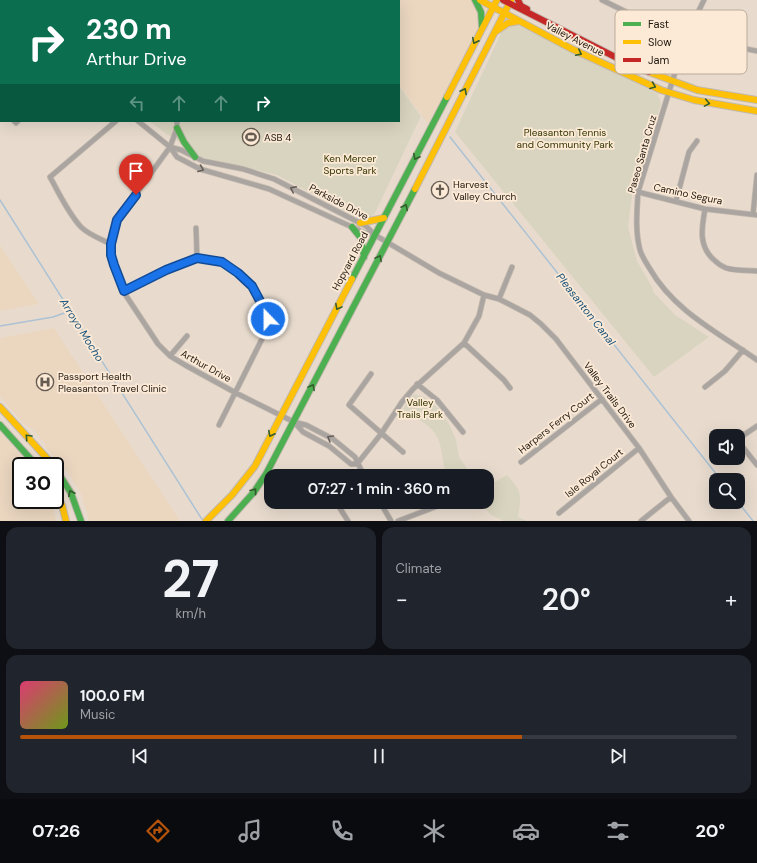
<!DOCTYPE html>
<meta charset="utf-8">
<style>
body{margin:0;font-family:"DM Sans",sans-serif;background:#20242c;color:#f1f3f6;height:100vh;display:flex;flex-direction:column;font-size:15px;white-space:nowrap}
*{box-sizing:border-box;margin:0}
p{font-size:13px;color:#9ea1a6}
.icon{flex:none;width:22px;height:22px;fill:none;stroke:currentColor;stroke-width:2;stroke-linecap:round;stroke-linejoin:round}
.map{position:relative;height:521px;overflow:hidden}
.details{display:flex;flex-direction:column;gap:6px;padding:6px;background:#0d0f14;flex:1}
.details>*{flex:none}
.top-card{position:absolute;left:0px;top:0px;width:400px;height:122px;box-shadow:0 4px 16px #0002;background:#0b6e4f;color:#fff;overflow:hidden}
.buttons{position:absolute;left:709px;top:429px;display:grid;gap:8px}
.buttons a{display:grid;place-items:center;width:36px;height:36px;border-radius:8px;background:#171b24;box-shadow:0 4px 16px #0002;font-size:20px}
.speed{position:absolute;left:12px;top:457px;display:flex;gap:8px;font-size:20px;font-weight:700;text-align:center}
.speed>*{display:grid;place-content:center;width:52px;height:52px;border-radius:50%;background:#171b24;box-shadow:0 4px 16px #0002;line-height:1}
.speed .limit{border:2px solid #111;border-radius:6px;background:#fff;color:#111}
.pin{position:absolute;display:grid;place-items:center;width:34px;height:34px;color:#fff;margin:-41px -17px;border-radius:50% 50% 50% 0;rotate:-45deg;box-shadow:0 0 4px #0007}
.pin .icon{rotate:45deg}
.me{position:absolute;width:44px;margin:-22px;rotate:338deg;stroke-linejoin:round;filter:drop-shadow(0 0 3px #0008)}
.turn{display:flex;align-items:center;gap:14px;height:84px;padding:0 20px;font-size:18px}
.turn .icon{width:52px;height:52px;stroke-width:2.5}
.turn b{display:block;font-size:28px;line-height:34px}
.lanes{display:flex;align-items:center;height:38px;padding:0 20px;background:#0003;justify-content:center;gap:20px;direction:ltr}
.lanes .off{opacity:.35}
.big{font-size:30px;font-weight:600;line-height:1.1}
.details .widget{flex:1;display:flex;flex-direction:column;justify-content:center;gap:6px;min-width:0;padding:0 14px;border-radius:12px;background:#20242c}
.details .dial{align-items:center;gap:0}
.dial b{font-size:52px;line-height:1}
.song{display:flex;align-items:center;gap:12px}
.cover{width:48px;height:48px;border-radius:6px;background:linear-gradient(135deg,hsl(340 70% 55%),hsl(80 70% 35%))}
.played{height:4px;border-radius:2px;background:linear-gradient(90deg,#b45309 70%,#363941 70%)}
.keys{display:flex;justify-content:space-around;direction:ltr}
.heat{display:flex;justify-content:space-between;align-items:center;font-size:22px;direction:ltr}
.details .tiles{flex:1;display:grid;gap:6px;grid-template-columns:1fr 1fr}
.widget:last-child{grid-column:span 2}
.trip{position:absolute;left:264px;top:469px;width:230px;height:40px;border-radius:12px;background:#171b24;box-shadow:0 4px 16px #0002;font-weight:600;line-height:40px;text-align:center}
.dock{display:flex;height:64px;justify-content:space-around;align-items:center;background:#090b0e;color:#9ea1a6}
.dock .icon{width:28px;height:28px}
.dock .selected{color:#b45309}
.dock b{font-size:18px;color:#f1f3f6}
.map>svg:first-child{display:block}
</style>
<div class="map">
<svg width="757" height="521" viewBox="0 0 757 521">
<rect width="100%" height="100%" fill="#e8dbce"/>
<path fill="#ebd7c0" d="M353 0H473L490 8 428 124 399 85V1Z
M0 245 2 248 39 304 0 311Z
M54 328 139 458 180 521H89L81 494 69 474 46 448 44 442 32 429 25 425 0 397V338Z
M0 432 31 466H21V500H52L56 521H0Z"/>
<path fill="#d9d4bf" d="M55 0H333L334 1H56Z
M507 20 658 94 661 104 632 195 628 227 637 261 652 287 654 293 675 315 709 337 654 377 455 132Z
M399 86 421 116 374 215 363 220 277 175 202 157 167 134 149 121H399Z
M415 394 426 398 438 408 449 424 456 440 459 457 468 470 477 476H447C442 464 443 451 438 439 433 425 414 417 402 410L411 396Z
M507 475C523 492 521 496 518 517L527 521H504L491 515 480 502H487V482L491 484Z"/>
<g fill="none" stroke-linecap="round" stroke-linejoin="round">
<path stroke="#acc2d4" stroke-width="1.5" d="M344 0 345 1
M450 137 721 480
M0 200 203 521
M0 326 53 317 70 311
M738 502 753 521"/>
<defs>
<path id="street" d="M49 0V1
M74 0V1
M602 0 663 30 686 37 757 51
M704 0 686 37 638 192C637 212 635 231 640 250 642 257 647 264 650 269 674 311 719 333 757 360
M0 58 1 57
M0 92 1 94
M14 121 16 123 18 121
M138 121 170 147 177 157 200 169 269 189 365 233 375 235
M177 121V128L170 147 117 220 111 244V255L123 291 158 344 170 356 185 365 236 393 294 422 306 425 333 439 355 457 364 476
M170 147 181 150 203 161 243 169 274 179 366 226 375 235 439 273 484 295 499 299 530 315 541 324 556 339 639 448 671 497 689 521
M638 192 705 209 757 215
M676 201 689 152 697 141
M705 209C702 227 698 245 713 259 716 262 721 266 726 268 735 271 747 270 757 271
M753 214 757 175
M196 228 197 258
M111 244C101 239 89 235 81 227 68 213 59 193 50 177L116 121
M123 291 166 270 197 258 222 262 238 273 252 286 260 301 268 319 262 339 219 425
M499 299 512 267
M464 343 504 380 510 388
M170 356 187 336
M371 374 349 405 403 452
M417 384 437 400 463 432
M705 387 725 371 743 350
M294 422 303 432 329 446 351 464H357
M738 439 757 426
M738 441 757 465
M521 462 602 399
M357 464 381 434 402 402 413 389 464 343 479 316 484 295
M336 502 348 521
M380 502 391 521
M559 513 639 448
M398 521 448 502
M641 521 671 497"/>
<path id="fast" d="M475 0 481 12 482 27
M177 128 184 142 195 157
M352 227 361 238 364 257
M352 279 447 97
M0 425 37 466
M55 468 71 493 81 521
M228 521 254 492 266 474 415 189"/>
<path id="slow" d="M480 0 572 49 661 90 694 100 757 111
M495 32 508 23 519 21
M649 72 697 90 757 100
M447 97 497 0
M415 189 511 0
M360 223 384 218
M0 407 54 466
M55 491 62 505 66 521
M206 521 232 495 255 466 352 279"/>
<path id="jam" d="M503 0 629 64 649 72
M518 0 521 6 527 9"/>
</defs>
<use href="#street" stroke="#c2b8ad" stroke-width="6"/>
<use href="#fast" stroke="#c2b8ad" stroke-width="8"/>
<use href="#slow" stroke="#c2b8ad" stroke-width="8"/>
<use href="#jam" stroke="#c2b8ad" stroke-width="8"/>
<use href="#street" stroke="#aba5a1" stroke-width="4.5"/>
<use href="#fast" stroke="#4caf50" stroke-width="6"/>
<use href="#slow" stroke="#ffc107" stroke-width="6"/>
<use href="#jam" stroke="#c62828" stroke-width="6"/>
</g>
<defs><path id="oneway-chevron" d="M-2-3.5L2.5 0L-2 3.5" fill="none" stroke-width="1.6" stroke-linecap="round" stroke-linejoin="round"/></defs>
<g stroke="#345c2c">
<use href="#oneway-chevron" transform="translate(475 41) rotate(117)"/>
<use href="#oneway-chevron" transform="translate(579 53) rotate(26)"/>
<use href="#oneway-chevron" transform="translate(653 86) rotate(22)"/>
<use href="#oneway-chevron" transform="translate(464 91) rotate(-63)"/>
<use href="#oneway-chevron" transform="translate(707 103) rotate(10)"/>
<use href="#oneway-chevron" transform="translate(416 157) rotate(117)"/>
<use href="#oneway-chevron" transform="translate(405 207) rotate(-63)"/>
<use href="#oneway-chevron" transform="translate(379 258) rotate(-62)"/>
<use href="#oneway-chevron" transform="translate(338 307) rotate(118)"/>
<use href="#oneway-chevron" transform="translate(312 387) rotate(-62)"/>
<use href="#oneway-chevron" transform="translate(271 434) rotate(117)"/>
<use href="#oneway-chevron" transform="translate(28 437) rotate(-133)"/>
<use href="#oneway-chevron" transform="translate(254 491) rotate(-53)"/>
<use href="#oneway-chevron" transform="translate(71 493) rotate(-116)"/>
</g>
<g stroke="#665e58">
<use href="#oneway-chevron" transform="translate(201 169) rotate(21)"/>
<use href="#oneway-chevron" transform="translate(293 189) rotate(-154)"/>
<use href="#oneway-chevron" transform="translate(330 438) rotate(-149)"/>
</g>
<g fill="none" stroke-linecap="round" stroke-linejoin="round">
<defs>
<path id="route" d="M136 195 117 220 111 244V255L114 265 124 291 166 270 197 258 222 262 238 273 252 286 260 301 268 319"/>
</defs>
<use href="#route" stroke="#114b97" stroke-width="10"/>
<use href="#route" stroke="#1a73e8" stroke-width="7"/>
</g>
<defs>
<symbol id="stadium-ring" viewBox="-11 -11 22 22"><circle r="9.5" fill="#fcead6" stroke="#665c52" stroke-width="1.5"/><path d="M0-5a6.5 5 0 1 0 0 10a6.5 5 0 1 0 0-10ZM-3.5-1.8h7v3.6h-7Z" fill="#665c52"/></symbol>
<symbol id="church-ring" viewBox="-11 -11 22 22"><circle r="9.5" fill="#fcead6" stroke="#665c52" stroke-width="1.5"/><path d="M-1.2-6h2.4v3.5h3.3v2.4h-3.3V6h-2.4V-.1h-3.3v-2.4h3.3Z" fill="#665c52"/></symbol>
<symbol id="hospital-ring" viewBox="-11 -11 22 22"><circle r="9.5" fill="#fcead6" stroke="#665c52" stroke-width="1.5"/><path d="M-5-5h3v3.5h4V-5h3V5h-3V1.5h-4V5h-3Z" fill="#665c52"/></symbol>
</defs>
<g fill-rule="evenodd">
<use href="#stadium-ring" x="241" y="127" width="20" height="20"/>
<use href="#church-ring" x="430" y="180" width="20" height="20"/>
<use href="#hospital-ring" x="35" y="372" width="20" height="20"/>
</g>
<g text-anchor="middle" dominant-baseline="central" stroke-width="3.5" stroke-linejoin="round" paint-order="stroke">
<g font-size="10" fill="#20180f" stroke="#fcead6">
<text transform="translate(575 39) rotate(27)">Valley Avenue</text>
<text transform="translate(642 154) rotate(-74)">Paseo Santa Cruz</text>
<text transform="translate(688 194) rotate(12)">Camino Segura</text>
<text transform="translate(339 202) rotate(28)">Parkside Drive</text>
<text transform="translate(350 261) rotate(-62)">Hopyard Road</text>
<text transform="translate(206 366) rotate(29)">Arthur Drive</text>
<text transform="translate(610 395) rotate(53)">Valley Trails Drive</text>
<text transform="translate(556 423) rotate(-38)">Harpers Ferry Court</text>
<text transform="translate(594 473) rotate(-39)">Isle Royal Court</text>
</g>
<g font-size="10" fill="#333600" stroke="#fcead6">
<text x="565" y="132">Pleasanton Tennis<tspan x="565" dy="12">and Community Park</tspan></text>
<text x="350" y="158">Ken Mercer<tspan x="350" dy="12">Sports Park</tspan></text>
<text x="420" y="402">Valley<tspan x="420" dy="12">Trails Park</tspan></text>
</g>
<g font-size="10" fill="#20180f" stroke="#fcead6" text-anchor="start">
<text x="264" y="137">ASB 4</text>
<text x="453" y="184">Harvest<tspan x="453" dy="12">Valley Church</tspan></text>
<text x="58" y="376">Passport Health<tspan x="58" dy="12">Pleasanton Travel Clinic</tspan></text>
</g>
<g font-size="11" font-style="italic" fill="#19537c" stroke="#fcead6">
<text transform="translate(586 309) rotate(52)">Pleasanton Canal</text>
<text transform="translate(82 330) rotate(58)">Arroyo Mocho</text>
</g>
</g>
<rect x="615" y="10" width="132" height="64" rx="6" fill="#fcead6" stroke="#baab9a" stroke-width="1"/>
<rect x="623" y="22" width="18" height="4" fill="#4caf50"/>
<rect x="623" y="40" width="18" height="4" fill="#ffc107"/>
<rect x="623" y="58" width="18" height="4" fill="#c62828"/>
<g font-size="11" fill="#20180f">
<text x="648" y="28">Fast</text>
<text x="648" y="46">Slow</text>
<text x="648" y="64">Jam</text>
</g>
</svg>
<div class="buttons">
<a><svg class="icon" aria-label="sound" viewBox="0 0 24 24"><path d="M4 9h4l5-4v14l-5-4H4zM17 9q2 3 0 6"/></svg></a>
<a><svg class="icon" aria-label="search" viewBox="0 0 24 24"><circle cx="10" cy="10" r="6"/><path d="M15 15l6 6"/></svg></a>
</div>
<div class="speed"><div class="limit">30</div></div>
<div class="pin" style="left:136px;top:195px;background:#d93025"><svg class="icon" aria-label="arrive" viewBox="0 0 24 24"><path d="M6 21V4h12l-3 4 3 4H6"/></svg></div>
<svg class="me" style="left:268px;top:319px" viewBox="-20 -20 40 40"><circle r="17" fill="#1a73e8" stroke="#fff" stroke-width="3"/><path d="M0-11L8 9 0 5-8 9z" fill="#fff"/></svg>
<div class="trip">07:27 · 1 min · 360 m</div>
<div class="top-card">
<div class="turn"><svg class="icon" aria-label="right" viewBox="0 0 24 24"><path d="M7 20v-9h11M14 6l5 5-5 5"/></svg><div><b>230 m</b>Arthur Drive</div></div>
<div class="lanes"><svg class="icon off" aria-label="left" viewBox="0 0 24 24"><path d="M17 20v-9H6M10 6l-5 5 5 5"/></svg><svg class="icon off" aria-label="ahead" viewBox="0 0 24 24"><path d="M12 20V5M6 11l6-6 6 6"/></svg><svg class="icon off" aria-label="ahead" viewBox="0 0 24 24"><path d="M12 20V5M6 11l6-6 6 6"/></svg><svg class="icon" aria-label="right" viewBox="0 0 24 24"><path d="M7 20v-9h11M14 6l5 5-5 5"/></svg></div>
</div>
</div>
<section class="details">
<div class="tiles">
<div class="widget dial"><b>27</b><p>km/h</p></div>
<div class="widget"><p>Climate</p>
<div class="heat"><a>−</a><b class="big">20°</b><a>+</a></div>
</div>
<div class="widget">
<div class="song"><i class="cover"></i><div><b>100.0 FM</b><p>Music</p></div></div>
<div class="played"></div>
<div class="keys"><svg class="icon" aria-label="previous" viewBox="0 0 24 24"><path d="M18 5L8 12l10 7zM5 5v14"/></svg><svg class="icon" aria-label="pause" viewBox="0 0 24 24"><path d="M8 5v14M16 5v14"/></svg><svg class="icon" aria-label="next" viewBox="0 0 24 24"><path d="M6 5l10 7-10 7zM19 5v14"/></svg></div>
</div>
</div>
</section>
<nav class="dock">
<b>07:26</b>
<svg class="icon selected" aria-label="directions" viewBox="0 0 24 24"><path d="M12 3l9 9-9 9-9-9zM9 14v-3h6M13 9l2 2-2 2"/></svg>
<svg class="icon" aria-label="music" viewBox="0 0 24 24"><path d="M9 18V5l10-2v13"/><circle cx="6" cy="18" r="3"/><circle cx="16" cy="16" r="3"/></svg>
<svg class="icon" aria-label="phone" viewBox="0 0 24 24"><path d="M5 4h4l2 5-3 2q2 4 5 5l2-3 5 2v4C11 20 4 13 5 4z"/></svg>
<svg class="icon" aria-label="climate" viewBox="0 0 24 24"><path d="M12 3v18M4 7l16 10M4 17L20 7"/></svg>
<svg class="icon" aria-label="car" viewBox="0 0 24 24"><path d="M5 17H2v-5l4-1 3-4h7l3 4 3 1v5h-3M9 17h6M6 11h13"/><circle cx="7" cy="17" r="2"/><circle cx="17" cy="17" r="2"/></svg>
<svg class="icon" aria-label="filters" viewBox="0 0 24 24"><path d="M4 7h16M4 17h16"/><circle cx="9" cy="7" r="2"/><circle cx="15" cy="17" r="2"/></svg>
<b>20°</b>
</nav>
